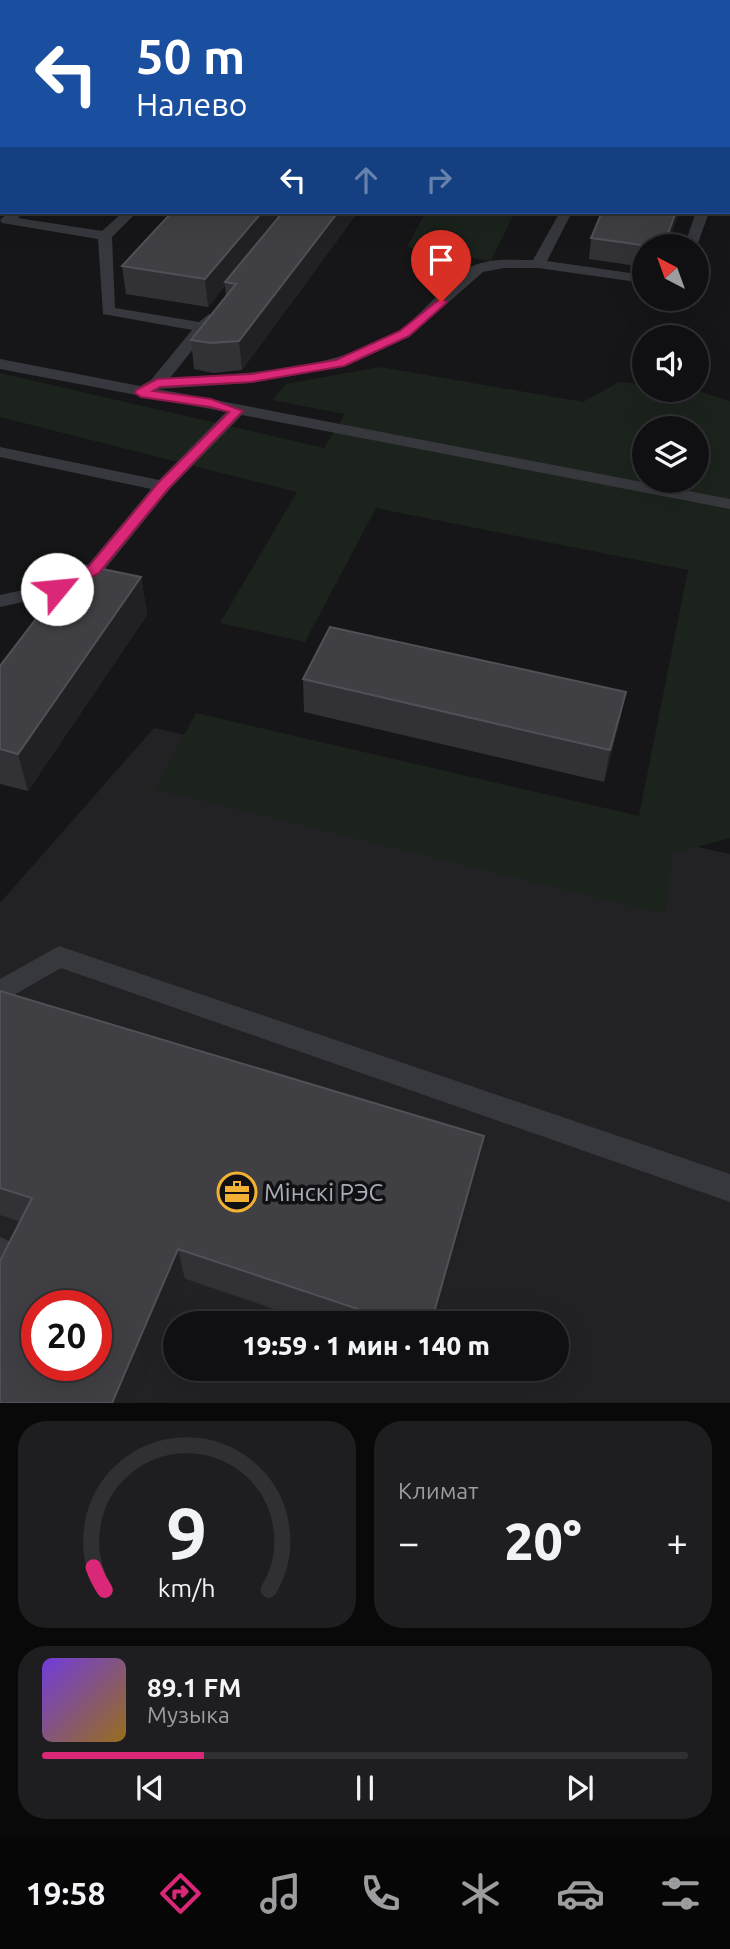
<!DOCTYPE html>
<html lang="ru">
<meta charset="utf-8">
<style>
body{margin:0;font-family:Ubuntu,sans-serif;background:#1e1e20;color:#f1f3f6;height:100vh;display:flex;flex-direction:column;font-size:26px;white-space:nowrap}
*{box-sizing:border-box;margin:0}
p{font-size:23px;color:#9c9d9f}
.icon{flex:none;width:38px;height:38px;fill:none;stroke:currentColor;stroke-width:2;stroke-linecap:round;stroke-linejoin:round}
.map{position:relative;height:1403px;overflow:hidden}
.drawer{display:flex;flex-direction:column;gap:18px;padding:18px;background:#09090a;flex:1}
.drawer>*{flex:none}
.top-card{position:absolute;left:0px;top:0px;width:732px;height:214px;box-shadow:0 7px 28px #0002,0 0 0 2px #303032;background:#1a4fa0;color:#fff;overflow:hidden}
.needle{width:46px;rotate:319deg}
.controls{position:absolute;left:632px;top:234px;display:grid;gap:14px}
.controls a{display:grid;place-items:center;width:77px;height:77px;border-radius:50%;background:#101012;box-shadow:0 7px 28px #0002,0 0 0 2px #303032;font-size:35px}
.speed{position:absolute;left:21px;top:1290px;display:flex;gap:14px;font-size:35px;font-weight:700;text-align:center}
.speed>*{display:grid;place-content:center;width:91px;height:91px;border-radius:50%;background:#101012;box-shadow:0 7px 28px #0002,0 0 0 2px #303032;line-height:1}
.speed .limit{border:10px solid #d22;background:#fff;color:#111}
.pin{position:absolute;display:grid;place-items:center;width:60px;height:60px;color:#fff;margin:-72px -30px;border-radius:50% 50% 50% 0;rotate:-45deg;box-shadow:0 0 7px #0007}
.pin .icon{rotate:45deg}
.me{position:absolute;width:77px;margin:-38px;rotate:62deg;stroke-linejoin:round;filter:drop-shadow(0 0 5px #0008)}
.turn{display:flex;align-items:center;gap:24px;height:147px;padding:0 21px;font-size:32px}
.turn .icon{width:91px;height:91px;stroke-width:2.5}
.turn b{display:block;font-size:49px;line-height:60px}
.lanes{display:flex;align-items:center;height:66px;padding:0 21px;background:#0003;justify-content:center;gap:35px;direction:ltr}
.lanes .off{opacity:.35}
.big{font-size:52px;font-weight:800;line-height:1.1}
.drawer .card{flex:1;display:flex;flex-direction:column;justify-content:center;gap:10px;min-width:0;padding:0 24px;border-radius:28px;background:#1e1e20}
.drawer .dial{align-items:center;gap:0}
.dial svg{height:182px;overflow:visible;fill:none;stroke:#303032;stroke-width:7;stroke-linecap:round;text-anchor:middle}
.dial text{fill:#f1f3f6;stroke:none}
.song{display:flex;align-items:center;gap:21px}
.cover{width:84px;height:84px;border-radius:10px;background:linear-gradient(135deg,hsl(260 70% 55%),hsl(40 70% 35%))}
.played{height:7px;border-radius:4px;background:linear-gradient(90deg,#db2777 25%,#303032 25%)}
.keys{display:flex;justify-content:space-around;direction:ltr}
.heat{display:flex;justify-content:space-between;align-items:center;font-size:38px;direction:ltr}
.drawer .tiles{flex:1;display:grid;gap:18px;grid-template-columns:1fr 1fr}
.card:last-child{grid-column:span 2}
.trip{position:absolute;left:163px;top:1311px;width:406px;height:70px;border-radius:35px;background:#101012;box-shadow:0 7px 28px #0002,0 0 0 2px #303032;font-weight:800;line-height:70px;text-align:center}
.tab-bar{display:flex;height:112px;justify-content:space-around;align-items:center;background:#060607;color:#9c9d9f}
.tab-bar .icon{width:49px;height:49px}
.tab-bar .selected{color:#db2777}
.tab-bar b{font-size:32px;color:#f1f3f6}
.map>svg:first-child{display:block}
</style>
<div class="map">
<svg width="730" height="1403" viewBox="0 0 730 1403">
<rect width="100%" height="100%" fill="#161618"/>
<path fill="#222225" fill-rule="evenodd" d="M154 728 730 854V1403H0V903ZM37 1306H96V1365H37ZM175 1323H556V1368H175Z"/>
<path fill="#1c231d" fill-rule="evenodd" d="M143 0H459L158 2Z
M426 212H515L491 261 407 247Z
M380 367 583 402 619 382 644 384V390H695L730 401V838L673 853 665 914 155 789 196 713 639 816 688 570 376 508 305 642 220 623 297 492 0 417V373L324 448 345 414 272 400 286 384ZM644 429H696V481H644Z"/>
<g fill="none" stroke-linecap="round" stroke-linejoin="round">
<path stroke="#3d3f44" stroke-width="2.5" stroke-dasharray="2 2.5" stroke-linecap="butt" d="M101 0 116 2"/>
<path fill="#37383d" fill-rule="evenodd" d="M9 212H23L18 218 102 231 123 212H137L112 237 115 308 199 322 209 314 217 319 170 378C246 373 330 372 398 331 421 317 453 274 475 265 493 258 514 260 533 260L560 212H572L547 261 644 275V283L538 268H504L483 272 409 337 346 366 251 383 158 389 730 499V509L242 415 169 490 101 574 64 593 0 607V595L52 584 87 566 151 489 0 457V447L159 480 226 412 0 369V359L140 386 151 380 192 330 103 314 98 239 2 223 0 220Z
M696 212H709L696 249V247H684Z
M59 946 730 1174V1202L61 968 0 1003V979Z
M0 1237 18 1245 23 1255 11 1282 0 1286Z"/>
</g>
<path fill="#323236" d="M358 212 242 370 213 373 194 369 191 340 226 296 225 286 208 307 126 294 122 266Z
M602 212H679L667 247H644V267L589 259 591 238Z
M141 577 147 615 28 791 0 784V666Z
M303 679 626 692 619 724 604 782 304 712Z
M0 991 484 1136 480 1169 437 1323H314L0 1215Z"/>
<path fill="#212124" d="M2 126V161L0 163V127Z
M262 212H286L225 282V286L208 307 205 279Z
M338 212H358L242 370 239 341Z
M676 212H679L667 247H663Z
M141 577 147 615 28 791 18 754Z
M626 692 619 724 604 782 610 750Z
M484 1136 480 1169 437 1323H431Z
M178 1249 185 1280 134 1403H112Z"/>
<path fill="#3f3f44" stroke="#4f5156" stroke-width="2" fill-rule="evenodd" d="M543 0H730V25V2H541Z
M0 99 2 100V126L0 127Z
M172 212H262L205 279 122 266Z
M283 212H338L239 341 211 343 191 340 236 284 225 282Z
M602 212H676L663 247H656L591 238Z
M78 564 141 577 18 754 0 749V666Z
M330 627 626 692 610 750 303 679Z
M0 991 484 1136 431 1323H400L178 1249 112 1403H0V1261L32 1198 0 1188ZM37 1306H96V1365H37Z"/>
<path fill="#db2777" stroke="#8e194d" stroke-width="2" d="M441 298 447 302 445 304 409 336 344 366 251 382 160 387 153 391 211 399 243 411 168 489 99 573 63 592H52L50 589 52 586 89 566 158 483 229 412 210 407 141 397 135 393 136 390 157 379 251 374 336 360 400 331Z"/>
<defs>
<symbol id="office-ring" viewBox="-11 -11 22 22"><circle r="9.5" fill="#111113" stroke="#f2b134" stroke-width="1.5"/><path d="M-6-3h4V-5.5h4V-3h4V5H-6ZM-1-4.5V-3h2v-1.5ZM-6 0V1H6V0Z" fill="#f2b134"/></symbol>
</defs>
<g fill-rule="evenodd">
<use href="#office-ring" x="215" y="1170" width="44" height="44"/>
</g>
<g text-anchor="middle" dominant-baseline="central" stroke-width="7" stroke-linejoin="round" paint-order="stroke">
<g font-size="24" fill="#a8adb8" stroke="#111113" text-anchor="start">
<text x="264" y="1192">Мінскі РЭС</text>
</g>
</g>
</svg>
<div class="controls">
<a><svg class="needle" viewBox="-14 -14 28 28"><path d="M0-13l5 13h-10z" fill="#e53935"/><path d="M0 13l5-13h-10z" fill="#9c9d9f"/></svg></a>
<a><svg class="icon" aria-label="sound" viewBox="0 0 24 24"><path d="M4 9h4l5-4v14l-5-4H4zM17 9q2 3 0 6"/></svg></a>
<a><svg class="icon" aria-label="layers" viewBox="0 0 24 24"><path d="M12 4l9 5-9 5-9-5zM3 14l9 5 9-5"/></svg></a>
</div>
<div class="speed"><div class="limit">20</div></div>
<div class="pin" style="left:441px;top:302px;background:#d93025"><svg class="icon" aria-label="arrive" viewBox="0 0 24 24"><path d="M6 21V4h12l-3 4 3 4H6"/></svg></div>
<svg class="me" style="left:57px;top:589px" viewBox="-20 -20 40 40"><circle r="19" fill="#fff"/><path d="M0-13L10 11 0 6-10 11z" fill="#db2777"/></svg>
<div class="trip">19:59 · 1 мин · 140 m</div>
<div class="top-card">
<div class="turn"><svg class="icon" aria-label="left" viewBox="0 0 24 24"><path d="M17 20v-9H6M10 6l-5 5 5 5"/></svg><div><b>50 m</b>Налево</div></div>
<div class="lanes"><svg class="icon" aria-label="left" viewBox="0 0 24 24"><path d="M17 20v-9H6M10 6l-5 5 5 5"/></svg><svg class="icon off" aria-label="ahead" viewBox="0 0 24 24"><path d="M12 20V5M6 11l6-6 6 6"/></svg><svg class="icon off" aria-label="right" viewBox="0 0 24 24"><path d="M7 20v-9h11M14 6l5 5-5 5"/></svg></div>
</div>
</div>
<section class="drawer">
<div class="tiles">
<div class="card dial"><svg viewBox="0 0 100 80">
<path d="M14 69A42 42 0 1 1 86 69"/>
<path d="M14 69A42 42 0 0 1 9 59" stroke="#db2777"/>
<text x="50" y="56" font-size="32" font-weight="700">9</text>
<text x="50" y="72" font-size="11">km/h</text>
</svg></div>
<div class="card"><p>Климат</p>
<div class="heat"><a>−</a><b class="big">20°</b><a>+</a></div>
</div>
<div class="card">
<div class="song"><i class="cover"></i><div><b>89.1 FM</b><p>Музыка</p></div></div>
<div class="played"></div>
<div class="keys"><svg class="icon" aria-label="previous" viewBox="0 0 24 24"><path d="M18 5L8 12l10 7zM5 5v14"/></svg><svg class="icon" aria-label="pause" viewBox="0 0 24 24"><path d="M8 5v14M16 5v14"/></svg><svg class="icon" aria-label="next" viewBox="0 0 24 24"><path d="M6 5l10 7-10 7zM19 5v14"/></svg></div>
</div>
</div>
</section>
<nav class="tab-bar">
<b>19:58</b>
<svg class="icon selected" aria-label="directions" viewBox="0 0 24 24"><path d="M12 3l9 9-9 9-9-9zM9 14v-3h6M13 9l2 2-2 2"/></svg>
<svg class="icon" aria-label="music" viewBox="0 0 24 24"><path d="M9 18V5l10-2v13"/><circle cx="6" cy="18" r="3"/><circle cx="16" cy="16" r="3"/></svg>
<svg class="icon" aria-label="phone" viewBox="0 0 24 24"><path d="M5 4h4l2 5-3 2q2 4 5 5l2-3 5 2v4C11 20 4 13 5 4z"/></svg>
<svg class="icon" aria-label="climate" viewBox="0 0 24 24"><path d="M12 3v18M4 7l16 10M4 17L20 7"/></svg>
<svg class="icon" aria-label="car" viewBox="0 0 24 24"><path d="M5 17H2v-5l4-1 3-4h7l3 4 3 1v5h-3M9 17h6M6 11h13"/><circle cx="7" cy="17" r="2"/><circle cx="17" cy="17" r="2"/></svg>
<svg class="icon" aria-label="filters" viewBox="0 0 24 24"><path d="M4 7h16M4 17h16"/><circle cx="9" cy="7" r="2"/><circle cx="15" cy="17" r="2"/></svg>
</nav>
